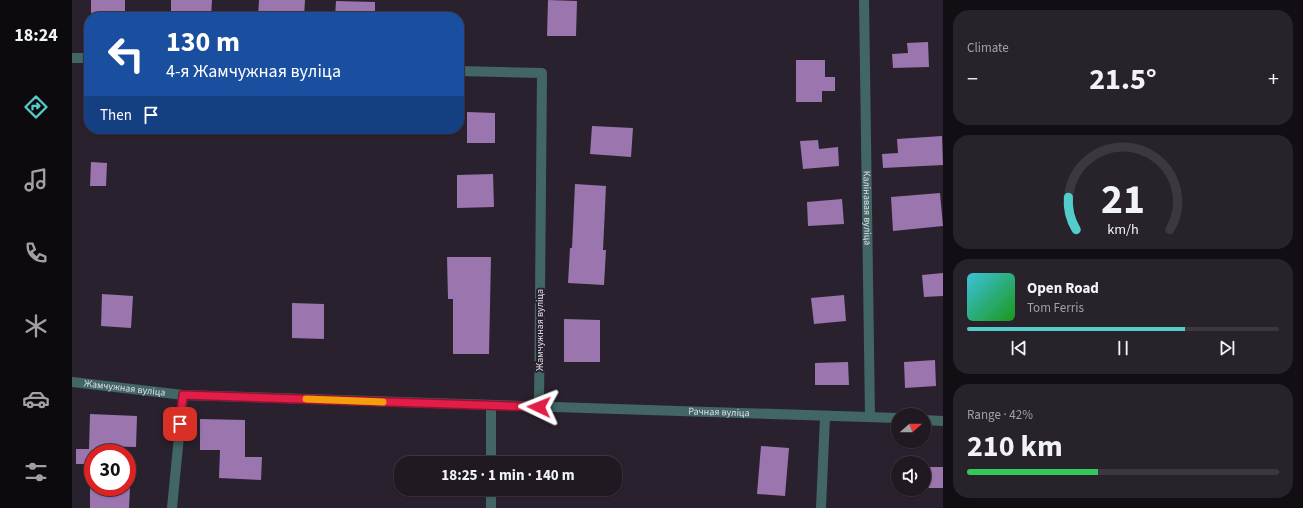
<!DOCTYPE html>
<meta charset="utf-8">
<style>
body{margin:0;font-family:"Source Sans 3",sans-serif;background:#28222a;color:#f1f3f6;height:100vh;display:flex;flex-direction:column;font-size:15px;white-space:nowrap}
*{box-sizing:border-box;margin:0}
p{font-size:13px;color:#a2a0a5}
.icon{flex:none;width:22px;height:22px;fill:none;stroke:currentColor;stroke-width:2;stroke-linecap:round;stroke-linejoin:round}
.map{position:relative;flex:1;overflow:hidden}
.details{display:flex;flex-direction:column;gap:10px;padding:10px;background:#120e13;width:360px}
.details>*{flex:none}
.guide{position:absolute;left:12px;top:12px;width:380px;height:122px;border-radius:16px;box-shadow:0 1px 3px #0004,0 0 0 1px #3d3840;background:#1a4fa0;color:#fff;overflow:hidden}
.needle{width:26px;rotate:70deg}
.tools{position:absolute;left:819px;top:408px;display:grid;gap:8px}
.tools a{display:grid;place-items:center;width:40px;height:40px;border-radius:50%;background:#201922;box-shadow:0 1px 3px #0004,0 0 0 1px #3d3840;font-size:20px}
.speed{position:absolute;left:12px;top:444px;display:flex;gap:8px;font-size:20px;font-weight:700;text-align:center}
.speed>*{display:grid;place-content:center;width:52px;height:52px;border-radius:50%;background:#201922;box-shadow:0 1px 3px #0004,0 0 0 1px #3d3840;line-height:1}
.speed .limit{border:6px solid #d22;background:#fff;color:#111}
.pin{position:absolute;display:grid;place-items:center;width:34px;height:34px;color:#fff;margin:-17px;border-radius:8px;box-shadow:0 2px 6px #0006}
.me{position:absolute;width:44px;margin:-22px;rotate:272deg;stroke-linejoin:round;filter:drop-shadow(0 0 3px #0008)}
.turn{display:flex;align-items:center;gap:14px;height:84px;padding:0 16px;font-size:18px}
.turn .icon{width:52px;height:52px;stroke-width:2.5}
.turn b{display:block;font-size:28px;line-height:34px}
.then{display:flex;align-items:center;height:38px;padding:0 16px;background:#0003;gap:8px;font-size:15px}
.big{font-size:30px;font-weight:700;line-height:1.1}
.details .widget{flex:1;display:flex;flex-direction:column;justify-content:center;gap:6px;min-width:0;padding:0 14px;border-radius:16px;background:#28222a}
.details .dial{align-items:center;gap:0}
.dial svg{height:104px;overflow:visible;fill:none;stroke:#3d3840;stroke-width:7;stroke-linecap:round;text-anchor:middle}
.dial text{fill:#f1f3f6;stroke:none}
.song{display:flex;align-items:center;gap:12px}
.cover{width:48px;height:48px;border-radius:6px;background:linear-gradient(135deg,hsl(190 70% 55%),hsl(120 70% 35%))}
.played{height:4px;border-radius:2px;background:linear-gradient(90deg,#53cdca 70%,#3d3840 70%)}
.keys{display:flex;justify-content:space-around;direction:ltr}
.heat{display:flex;justify-content:space-between;align-items:center;font-size:22px;direction:ltr}
.charge{height:6px;border-radius:3px;background:linear-gradient(90deg,#34c759 42%,#3d3840 0)}
.trip{position:absolute;left:322px;top:456px;width:228px;height:40px;border-radius:16px;background:#201922;box-shadow:0 1px 3px #0004,0 0 0 1px #3d3840;font-weight:700;line-height:40px;text-align:center}
main{display:flex;flex:1;min-height:0}
.menu{display:flex;flex-direction:column;width:72px;justify-content:space-around;align-items:center;background:#0d0a0e;color:#a2a0a5}
.menu .icon{width:28px;height:28px}
.menu .on{color:#53cdca}
.menu b{font-size:18px;color:#f1f3f6}
.map>svg:first-child{display:block}
</style>
<main>
<nav class="menu">
<b>18:24</b>
<svg class="icon on" aria-label="directions" viewBox="0 0 24 24"><path d="M12 3l9 9-9 9-9-9zM9 14v-3h6M13 9l2 2-2 2"/></svg>
<svg class="icon" aria-label="music" viewBox="0 0 24 24"><path d="M9 18V5l10-2v13"/><circle cx="6" cy="18" r="3"/><circle cx="16" cy="16" r="3"/></svg>
<svg class="icon" aria-label="phone" viewBox="0 0 24 24"><path d="M5 4h4l2 5-3 2q2 4 5 5l2-3 5 2v4C11 20 4 13 5 4z"/></svg>
<svg class="icon" aria-label="climate" viewBox="0 0 24 24"><path d="M12 3v18M4 7l16 10M4 17L20 7"/></svg>
<svg class="icon" aria-label="car" viewBox="0 0 24 24"><path d="M5 17H2v-5l4-1 3-4h7l3 4 3 1v5h-3M9 17h6M6 11h13"/><circle cx="7" cy="17" r="2"/><circle cx="17" cy="17" r="2"/></svg>
<svg class="icon" aria-label="filters" viewBox="0 0 24 24"><path d="M4 7h16M4 17h16"/><circle cx="9" cy="7" r="2"/><circle cx="15" cy="17" r="2"/></svg>
</nav>
<div class="map">
<svg width="871" height="508" viewBox="0 0 871 508">
<rect width="100%" height="100%" fill="#2a212e"/>
<path fill="#9b75ae" d="M19 0H53V17H19Z
M99 0H140L139 17H99Z
M187 0H233L232 17H186Z
M476 0 505 1 504 36H475Z
M264 1 303 2V17H263Z
M856 42 857 67 821 68 820 54 836 53 835 43Z
M724 60H753V77H763V91H750V102H724Z
M395 112 423 113V143H395Z
M520 126 561 128 559 157 518 154Z
M870 136 871 165 811 168 810 154 826 153 825 139Z
M746 140 747 149 766 147 767 166 731 169 728 141Z
M19 162 35 163 34 186H18Z
M421 174 422 207 385 208V175Z
M503 184 534 186 531 250H534L532 285 496 283 498 248H500Z
M868 193 871 226 821 231 819 197Z
M770 199 772 224 736 226 735 202Z
M375 257H419L417 354H381V299H376Z
M871 273V296L852 297 850 275Z
M30 294 61 296 59 328 29 326Z
M772 295 774 321 742 324 739 298Z
M220 303 252 304V339L220 338Z
M492 319 528 320V362H492Z
M863 360 864 386 833 388 832 362Z
M776 362 777 385H743V363Z
M18 414 65 416 64 447 30 446V453H21V464H4V449H17Z
M128 419 173 420V457H190L189 480 147 478 148 450H128Z
M689 446 717 448 713 496 685 494Z
M852 467H871V488H852Z
M18 487H58L57 508H18Z"/>
<g fill="none" stroke-linecap="round" stroke-linejoin="round">
<g stroke="#416664" stroke-width="10">
<path id="s1" d="M792 0 798 416"/>
<path d="M0 58H17"/>
<path d="M387 71 470 73 467 407"/>
<path id="s2" d="M0 382 111 395 826 418"/>
<path d="M419 406V463"/>
<path d="M852 420 871 421"/>
<path d="M419 489V508"/>
<path d="M100 508 111 395"/>
<path d="M749 508 753 417"/>
</g>
</g>
<g fill="none" stroke-linecap="round" stroke-linejoin="round">
<defs>
<path id="route" d="M108 424 111 395 467 407"/>
</defs>
<use href="#route" stroke="#92132f" stroke-width="10"/>
<use href="#route" stroke="#e11d48" stroke-width="7"/>
<path stroke="#f59e0b" stroke-width="7" d="M234 399 311 402"/>
</g>
<g text-anchor="middle" dominant-baseline="central" stroke-width="4" stroke-linejoin="round" paint-order="stroke">
<g font-size="10" fill="#e0dae3" stroke="#2a212e">
<text stroke="none"><textPath href="#s1" startOffset="208">Калінавая вуліца</textPath></text>
<text transform="translate(468 330) rotate(-90)">Жамчужная вуліца</text>
<text stroke="none"><textPath href="#s2" startOffset="53">Жамчужная вуліца</textPath></text>
<text stroke="none"><textPath href="#s2" startOffset="648">Рачная вуліца</textPath></text>
</g>
</g>
</svg>
<div class="tools">
<a><svg class="needle" viewBox="-14 -14 28 28"><path d="M0-13l5 13h-10z" fill="#e53935"/><path d="M0 13l5-13h-10z" fill="#a2a0a5"/></svg></a>
<a><svg class="icon" aria-label="sound" viewBox="0 0 24 24"><path d="M4 9h4l5-4v14l-5-4H4zM17 9q2 3 0 6"/></svg></a>
</div>
<div class="speed"><div class="limit">30</div></div>
<div class="pin" style="left:108px;top:424px;background:#d93025"><svg class="icon" aria-label="arrive" viewBox="0 0 24 24"><path d="M6 21V4h12l-3 4 3 4H6"/></svg></div>
<svg class="me" style="left:467px;top:407px" viewBox="-20 -20 40 40"><path d="M0-17L14 15 0 8-14 15z" fill="#e11d48" stroke="#fff" stroke-width="4"/></svg>
<div class="trip">18:25 · 1 min · 140 m</div>
<div class="guide">
<div class="turn"><svg class="icon" aria-label="left" viewBox="0 0 24 24"><path d="M17 20v-9H6M10 6l-5 5 5 5"/></svg><div><b>130 m</b>4-я Жамчужная вуліца</div></div>
<div class="then">Then<svg class="icon" aria-label="arrive" viewBox="0 0 24 24"><path d="M6 21V4h12l-3 4 3 4H6"/></svg></div>
</div>
</div>
<section class="details">
<div class="widget"><p>Climate</p>
<div class="heat"><a>−</a><b class="big">21.5°</b><a>+</a></div>
</div>
<div class="widget dial"><svg viewBox="0 0 100 80">
<path d="M14 69A42 42 0 1 1 86 69"/>
<path d="M14 69A42 42 0 0 1 8 44" stroke="#53cdca"/>
<text x="50" y="56" font-size="32" font-weight="700">21</text>
<text x="50" y="72" font-size="11">km/h</text>
</svg></div>
<div class="widget">
<div class="song"><i class="cover"></i><div><b>Open Road</b><p>Tom Ferris</p></div></div>
<div class="played"></div>
<div class="keys"><svg class="icon" aria-label="previous" viewBox="0 0 24 24"><path d="M18 5L8 12l10 7zM5 5v14"/></svg><svg class="icon" aria-label="pause" viewBox="0 0 24 24"><path d="M8 5v14M16 5v14"/></svg><svg class="icon" aria-label="next" viewBox="0 0 24 24"><path d="M6 5l10 7-10 7zM19 5v14"/></svg></div>
</div>
<div class="widget"><p>Range · 42%</p><b class="big">210 km</b><div class="charge"></div></div>
</section>
</main>
